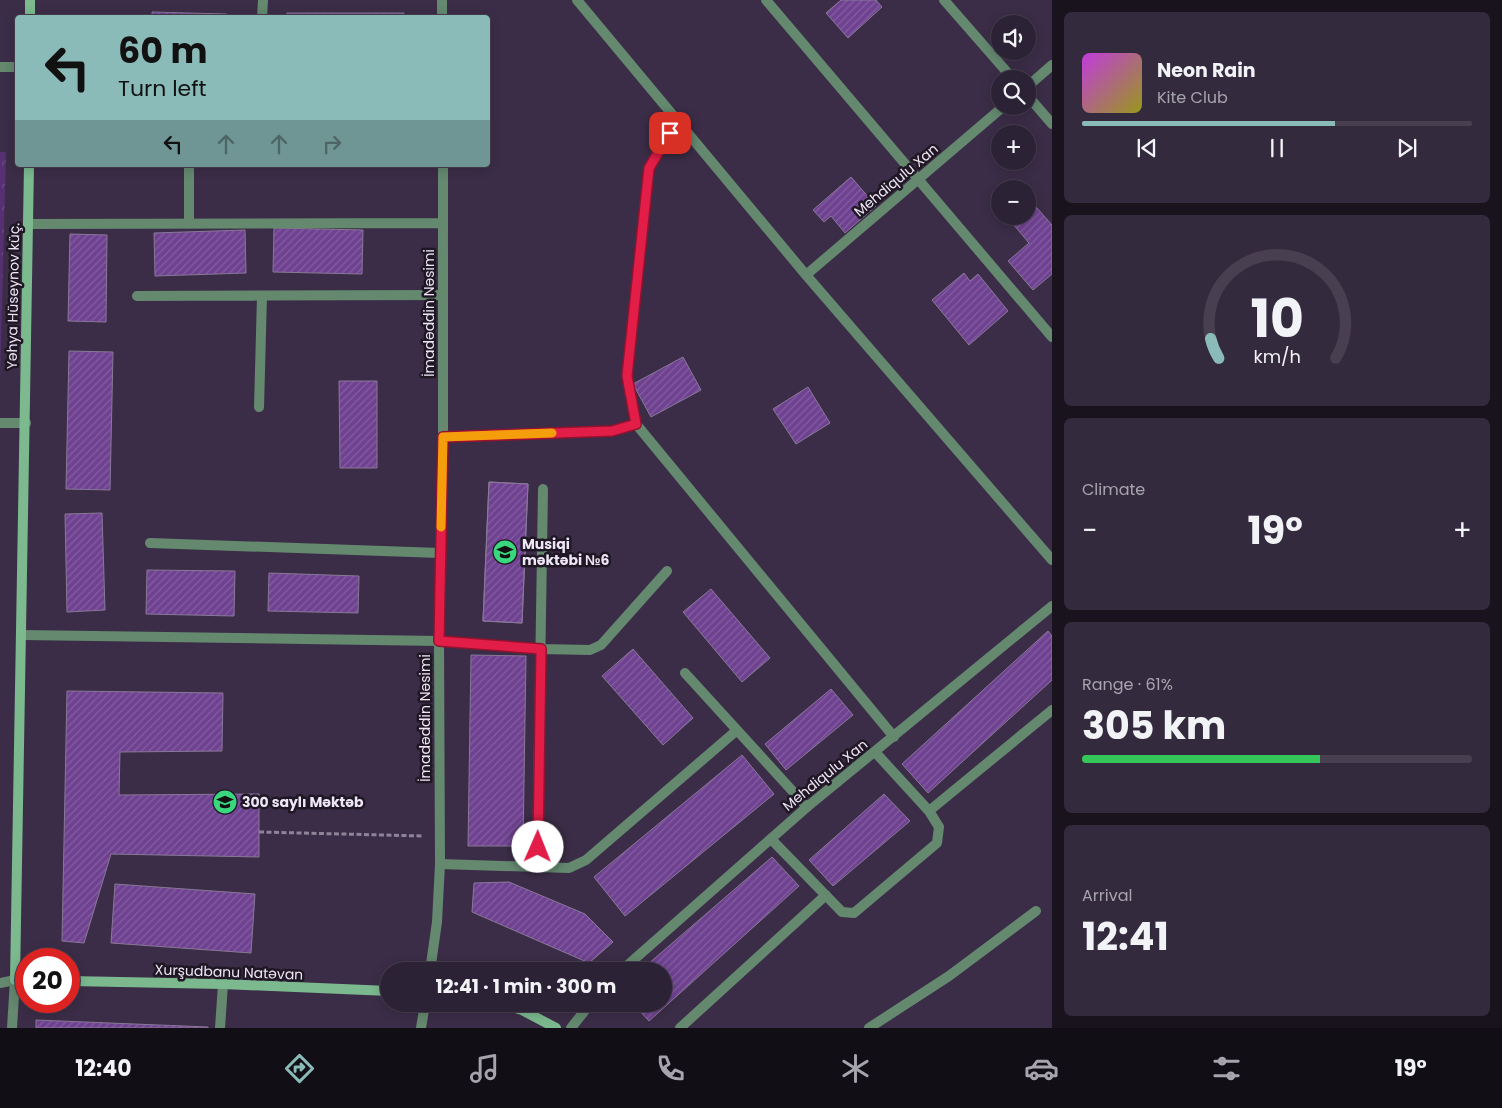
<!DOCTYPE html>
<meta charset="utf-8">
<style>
body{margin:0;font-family:Poppins,sans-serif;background:#342a3d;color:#f1f3f6;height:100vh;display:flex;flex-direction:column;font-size:19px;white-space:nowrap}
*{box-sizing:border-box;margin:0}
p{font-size:16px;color:#a6a4ad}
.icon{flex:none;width:28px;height:28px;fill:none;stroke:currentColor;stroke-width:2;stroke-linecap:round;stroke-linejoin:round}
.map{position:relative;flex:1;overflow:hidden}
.details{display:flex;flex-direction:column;gap:12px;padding:12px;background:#18131d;width:450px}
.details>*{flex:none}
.top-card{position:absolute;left:15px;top:15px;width:475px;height:152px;border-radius:5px;box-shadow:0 2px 12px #0003,0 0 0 1px #483f50;background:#8bbbb9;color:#111;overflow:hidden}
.tools{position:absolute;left:991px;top:15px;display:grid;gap:10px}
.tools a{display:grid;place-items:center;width:45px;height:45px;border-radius:50%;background:#2c2235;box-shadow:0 2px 12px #0003,0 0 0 1px #483f50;font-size:25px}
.speed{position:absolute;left:15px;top:948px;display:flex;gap:10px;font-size:25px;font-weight:700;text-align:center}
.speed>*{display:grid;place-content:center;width:65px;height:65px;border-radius:50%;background:#2c2235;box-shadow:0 2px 12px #0003,0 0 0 1px #483f50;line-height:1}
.speed .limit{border:8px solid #d22;background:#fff;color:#111}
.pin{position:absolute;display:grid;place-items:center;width:42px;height:42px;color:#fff;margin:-21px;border-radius:10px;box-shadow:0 2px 8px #0006}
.me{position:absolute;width:55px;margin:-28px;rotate:1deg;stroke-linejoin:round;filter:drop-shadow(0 0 4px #0008)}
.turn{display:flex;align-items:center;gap:18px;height:105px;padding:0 20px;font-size:22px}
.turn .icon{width:65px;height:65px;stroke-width:2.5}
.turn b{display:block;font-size:35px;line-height:42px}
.lanes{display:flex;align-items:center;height:48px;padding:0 20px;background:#0003;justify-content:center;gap:25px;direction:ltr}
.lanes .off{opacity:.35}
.big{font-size:38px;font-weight:700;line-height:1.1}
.details .card{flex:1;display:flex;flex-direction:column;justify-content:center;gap:8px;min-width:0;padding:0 18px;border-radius:8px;background:#342a3d}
.details .dial{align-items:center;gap:0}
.dial svg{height:130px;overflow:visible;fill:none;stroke:#483f50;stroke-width:7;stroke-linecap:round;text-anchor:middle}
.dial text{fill:#f1f3f6;stroke:none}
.song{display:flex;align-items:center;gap:15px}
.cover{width:60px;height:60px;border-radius:8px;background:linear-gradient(135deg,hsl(290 70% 55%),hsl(60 70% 35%))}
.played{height:5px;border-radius:2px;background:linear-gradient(90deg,#8bbbb9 65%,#483f50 65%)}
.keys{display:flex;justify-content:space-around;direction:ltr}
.heat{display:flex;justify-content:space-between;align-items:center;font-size:28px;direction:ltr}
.charge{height:8px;border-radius:4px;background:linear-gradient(90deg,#34c759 61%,#483f50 0)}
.trip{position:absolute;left:380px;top:962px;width:292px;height:50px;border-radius:25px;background:#2c2235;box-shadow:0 2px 12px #0003,0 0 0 1px #483f50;font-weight:700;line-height:50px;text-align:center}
.tabs{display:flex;height:80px;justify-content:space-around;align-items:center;background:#120e15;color:#a6a4ad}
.tabs .icon{width:35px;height:35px}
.tabs .current{color:#8bbbb9}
.tabs b{font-size:22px;color:#f1f3f6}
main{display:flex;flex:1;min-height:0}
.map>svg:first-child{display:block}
</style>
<main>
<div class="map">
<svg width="1052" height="1028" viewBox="0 0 1052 1028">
<defs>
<pattern id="forest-crowns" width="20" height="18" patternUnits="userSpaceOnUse" patternTransform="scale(1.25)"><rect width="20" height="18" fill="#573074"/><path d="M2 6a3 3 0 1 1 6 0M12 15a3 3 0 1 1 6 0" fill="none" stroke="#6f4e88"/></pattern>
<pattern id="building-hatch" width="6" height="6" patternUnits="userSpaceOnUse" patternTransform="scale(1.25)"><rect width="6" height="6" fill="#6f4291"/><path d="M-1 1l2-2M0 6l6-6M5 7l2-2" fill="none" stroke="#845da1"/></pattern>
</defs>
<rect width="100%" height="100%" fill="#3b2d47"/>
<path fill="url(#forest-crowns)" d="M0 152H6L0 379Z"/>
<path fill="url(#building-hatch)" stroke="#897897" d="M841 0H876L882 7 848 38 826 13Z
M152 12 227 14V18H152Z
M287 13H404V18H287Z
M851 177 876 206 845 233 831 216 824 222 813 210Z
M1029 199 1052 225V274L1033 290 1008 261 1029 243 1008 218 1028 216V201Z
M274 228 363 230 362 274 273 272Z
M245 230 246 273 155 276 154 233Z
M70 234 107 235 106 322 68 321Z
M964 273 970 281 978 274 1008 311 969 345 932 300Z
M69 351 113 352 110 490 66 489Z
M683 357 701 390 651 417 633 384Z
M339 381H377V468H340Z
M808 387 830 423 796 444 773 409Z
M489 482 528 484 522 623 483 621Z
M489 482 528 484 522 623 483 621Z
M102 513 105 610 67 612 65 514Z
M147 570 235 571 234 616 146 614Z
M269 573 359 576 358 613 268 611Z
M711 589 770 658 742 682 683 612Z
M1048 631 1052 636V680L928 793 902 764Z
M633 649 693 718 663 745 602 676Z
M471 655 526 656 523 846H468Z
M831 689 853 715 786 770 765 744Z
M67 691 223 693 222 751 120 752 119 795 259 794V857L111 854 84 943 62 941Z
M742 755 774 794 625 916 594 877Z
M884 794 910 821 833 886 809 860Z
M772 857 799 886 649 1021 633 1004H664V971H640Z
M509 882 585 914 613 942 589 963 472 912 474 883Z
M115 884 255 894 251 953 111 943Z
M36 1020 208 1027V1028H36Z"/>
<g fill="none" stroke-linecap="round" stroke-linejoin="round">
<path stroke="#8e8398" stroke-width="3" stroke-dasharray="5 2.5" stroke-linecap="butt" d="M259 832 424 836"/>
<path stroke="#64896f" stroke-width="10" d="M0 67H18
M137 296 443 295
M259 407 262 296
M0 423H26
M150 543 440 553
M439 641 541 649 590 650 601 645 667 571
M685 673 807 807
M929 811 1052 710
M771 839 842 912 854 913 937 843 939 827 929 811 875 752
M440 864 569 868 586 860 736 731
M537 866 543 489
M680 1028 826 895"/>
<path stroke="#64896f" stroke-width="10" d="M442 0V18
M577 0 806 275 1052 560
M766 0 1052 337
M944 0 1013 79
M262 18 263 0
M1028 86 1052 65
M1028 96 1052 124
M678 121 661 145 649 168 627 376 636 424 894 737
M189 165V224
M28 224 443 223
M806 275 1004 106
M443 437 612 431 636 424
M22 635 439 641
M430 971 437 922 440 864 439 641 443 437V165
M621 971 807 807 1052 606
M0 983 15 980
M220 1028 223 984
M421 1028 425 1004
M571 1028 590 1004
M869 1028 949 976 1036 911"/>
<path stroke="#64896f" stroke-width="10" d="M12 1028 15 980"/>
<path stroke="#7cb98f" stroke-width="10" d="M30 18V0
M26 980H15L29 165
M69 981 223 984 389 991
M502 1004 522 1010 556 1028"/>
</g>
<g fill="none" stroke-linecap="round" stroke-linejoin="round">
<defs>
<path id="route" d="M538 847 541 649 439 641 443 437 612 431 636 424 627 376 649 168 670 133"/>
</defs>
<use href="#route" stroke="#92132f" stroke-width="12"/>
<use href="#route" stroke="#e11d48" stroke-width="9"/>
<path stroke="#f59e0b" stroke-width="9" d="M441 527 443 437 552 433"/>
</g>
<defs>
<symbol id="school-disc" viewBox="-11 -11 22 22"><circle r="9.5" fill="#39d87f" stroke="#1f1824"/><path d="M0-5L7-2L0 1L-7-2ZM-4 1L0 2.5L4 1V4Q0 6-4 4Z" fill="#111"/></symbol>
</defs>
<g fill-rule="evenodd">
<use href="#school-disc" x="491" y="538" width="28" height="28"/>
<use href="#school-disc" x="211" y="788" width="28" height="28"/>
</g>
<g text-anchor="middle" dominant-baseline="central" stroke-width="5" stroke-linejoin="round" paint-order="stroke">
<g font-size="14" fill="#eee5f6" stroke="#1f1824">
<text transform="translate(896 180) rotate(-40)">Mehdiqulu Xan</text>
<text transform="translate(13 296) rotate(-89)">Yəhya Hüseynov küç.</text>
<text transform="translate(429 313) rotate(-90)">İmadəddin Nəsimi</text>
<text transform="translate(425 718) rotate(-90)">İmadəddin Nəsimi</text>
<text transform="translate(825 775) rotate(-39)">Mehdiqulu Xan</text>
<text transform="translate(229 972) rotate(2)">Xurşudbanu Natəvan</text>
</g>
<g font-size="14" font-weight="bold" fill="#eee5f6" stroke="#1f1824" text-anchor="start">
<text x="522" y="544">Musiqi<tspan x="522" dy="16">məktəbi №6</tspan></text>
<text x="242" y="802">300 saylı Məktəb</text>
</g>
</g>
</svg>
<div class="tools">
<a><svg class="icon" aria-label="sound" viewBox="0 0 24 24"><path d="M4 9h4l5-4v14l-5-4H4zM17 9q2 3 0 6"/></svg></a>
<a><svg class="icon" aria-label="search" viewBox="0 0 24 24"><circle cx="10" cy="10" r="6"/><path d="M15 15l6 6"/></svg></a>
<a>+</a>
<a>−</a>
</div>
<div class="speed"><div class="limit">20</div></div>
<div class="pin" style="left:670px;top:133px;background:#d93025"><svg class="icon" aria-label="arrive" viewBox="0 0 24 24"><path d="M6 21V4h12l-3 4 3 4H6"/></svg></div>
<svg class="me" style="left:538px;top:847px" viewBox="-20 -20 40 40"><circle r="19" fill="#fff"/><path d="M0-13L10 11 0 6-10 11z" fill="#e11d48"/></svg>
<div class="trip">12:41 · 1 min · 300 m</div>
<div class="top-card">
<div class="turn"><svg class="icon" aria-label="left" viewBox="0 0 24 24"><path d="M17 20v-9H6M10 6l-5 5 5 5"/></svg><div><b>60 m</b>Turn left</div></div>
<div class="lanes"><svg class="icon" aria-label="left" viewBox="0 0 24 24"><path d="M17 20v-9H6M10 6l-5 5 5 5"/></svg><svg class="icon off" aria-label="ahead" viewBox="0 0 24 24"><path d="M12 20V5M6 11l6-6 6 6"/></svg><svg class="icon off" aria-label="ahead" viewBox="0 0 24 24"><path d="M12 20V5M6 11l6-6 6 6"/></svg><svg class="icon off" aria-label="right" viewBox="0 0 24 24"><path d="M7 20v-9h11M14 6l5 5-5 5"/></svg></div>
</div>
</div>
<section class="details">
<div class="card">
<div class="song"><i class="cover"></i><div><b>Neon Rain</b><p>Kite Club</p></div></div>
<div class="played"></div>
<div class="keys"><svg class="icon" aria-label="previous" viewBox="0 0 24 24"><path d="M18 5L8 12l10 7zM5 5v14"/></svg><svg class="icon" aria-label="pause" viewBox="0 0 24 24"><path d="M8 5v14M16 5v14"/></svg><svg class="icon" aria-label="next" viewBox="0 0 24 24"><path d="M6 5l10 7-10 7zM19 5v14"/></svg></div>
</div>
<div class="card dial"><svg viewBox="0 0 100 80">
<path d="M14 69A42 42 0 1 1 86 69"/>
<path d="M14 69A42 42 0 0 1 9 57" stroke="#8bbbb9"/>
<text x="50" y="56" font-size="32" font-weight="700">10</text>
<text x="50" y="72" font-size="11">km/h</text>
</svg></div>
<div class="card"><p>Climate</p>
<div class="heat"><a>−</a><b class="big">19°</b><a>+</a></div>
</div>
<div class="card"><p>Range · 61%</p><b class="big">305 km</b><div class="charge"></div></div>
<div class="card"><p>Arrival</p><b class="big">12:41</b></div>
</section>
</main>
<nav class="tabs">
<b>12:40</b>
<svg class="icon current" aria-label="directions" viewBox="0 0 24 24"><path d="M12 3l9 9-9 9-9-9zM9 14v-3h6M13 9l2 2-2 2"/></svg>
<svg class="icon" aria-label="music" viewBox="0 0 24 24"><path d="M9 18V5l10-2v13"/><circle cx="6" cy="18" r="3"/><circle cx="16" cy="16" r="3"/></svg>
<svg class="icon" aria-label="phone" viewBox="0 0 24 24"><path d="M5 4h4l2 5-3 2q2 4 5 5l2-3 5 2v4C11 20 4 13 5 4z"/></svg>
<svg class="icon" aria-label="climate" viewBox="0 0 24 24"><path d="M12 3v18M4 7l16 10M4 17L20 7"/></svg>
<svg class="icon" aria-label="car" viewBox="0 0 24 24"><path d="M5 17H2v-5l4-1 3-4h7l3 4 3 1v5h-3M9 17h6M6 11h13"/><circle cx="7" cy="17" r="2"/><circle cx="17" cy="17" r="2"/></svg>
<svg class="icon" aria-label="filters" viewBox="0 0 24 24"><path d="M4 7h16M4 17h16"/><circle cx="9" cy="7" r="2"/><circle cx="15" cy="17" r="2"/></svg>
<b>19°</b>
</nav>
